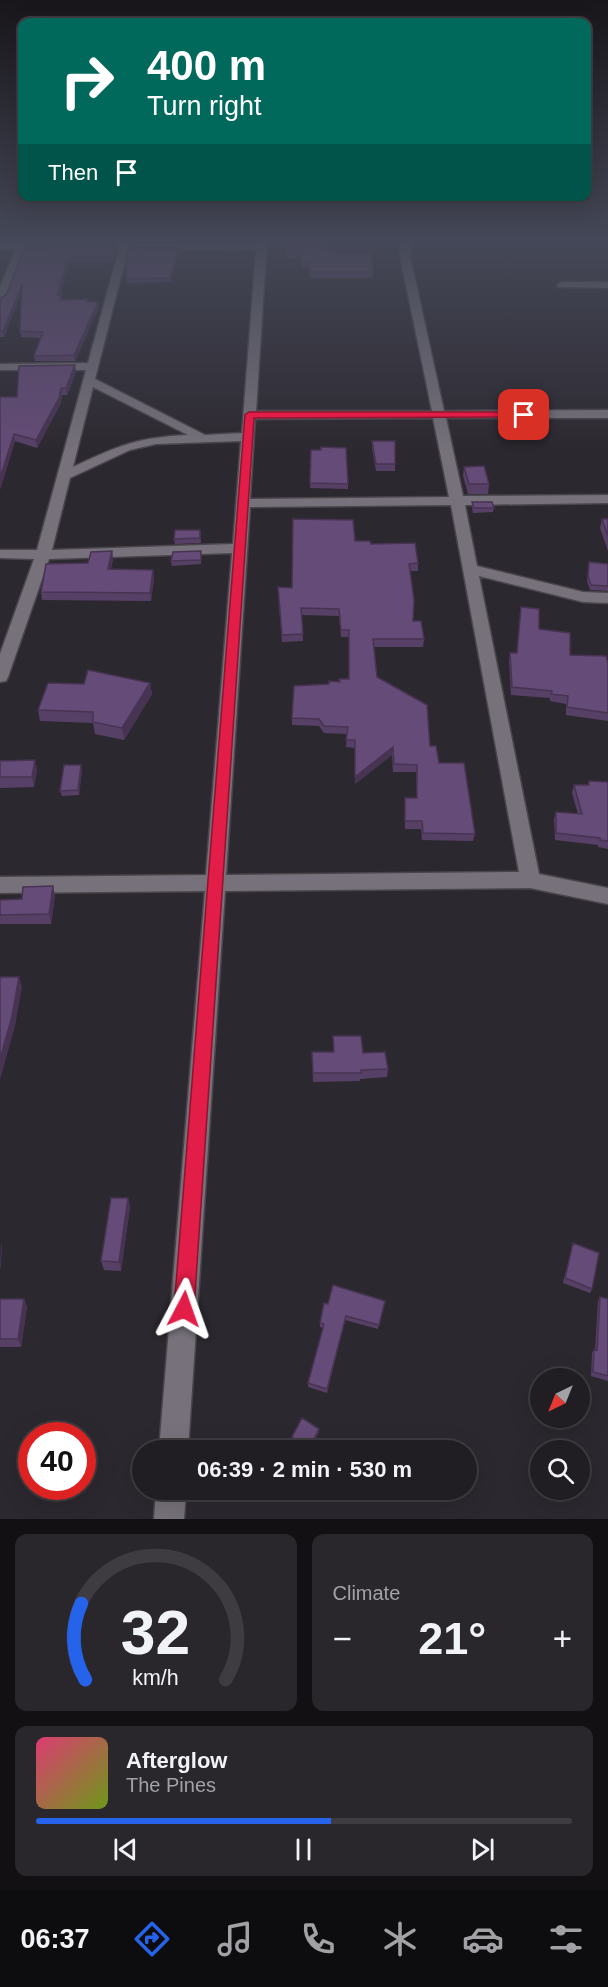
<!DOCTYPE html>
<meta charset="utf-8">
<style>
body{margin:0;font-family:Arial,sans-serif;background:#29272b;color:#f1f3f6;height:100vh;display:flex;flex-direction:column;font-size:22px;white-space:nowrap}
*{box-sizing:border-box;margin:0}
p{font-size:20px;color:#a2a2a6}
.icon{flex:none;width:33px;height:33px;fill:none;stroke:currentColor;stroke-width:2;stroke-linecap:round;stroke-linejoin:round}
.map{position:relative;height:1519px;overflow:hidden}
.sheet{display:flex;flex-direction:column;gap:15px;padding:15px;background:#121013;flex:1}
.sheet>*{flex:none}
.guide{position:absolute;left:18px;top:18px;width:573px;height:183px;border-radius:12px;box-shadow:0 6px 24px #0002,0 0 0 2px #3e3c41;background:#00695c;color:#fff;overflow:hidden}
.needle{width:39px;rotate:223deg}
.tools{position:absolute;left:530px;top:1368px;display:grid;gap:12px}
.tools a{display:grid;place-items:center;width:60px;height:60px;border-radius:50%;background:#211e23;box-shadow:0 6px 24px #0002,0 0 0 2px #3e3c41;font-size:30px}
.speed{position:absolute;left:18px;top:1422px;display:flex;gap:12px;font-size:30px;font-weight:700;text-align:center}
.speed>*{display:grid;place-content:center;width:78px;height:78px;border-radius:50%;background:#211e23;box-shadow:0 6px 24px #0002,0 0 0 2px #3e3c41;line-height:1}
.speed .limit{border:9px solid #d22;background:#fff;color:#111}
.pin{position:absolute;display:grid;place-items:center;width:51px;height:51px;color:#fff;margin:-26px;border-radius:12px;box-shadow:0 3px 9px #0006}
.me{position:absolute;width:66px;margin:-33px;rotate:4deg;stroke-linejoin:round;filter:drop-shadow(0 0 4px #0008)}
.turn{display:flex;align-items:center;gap:21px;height:126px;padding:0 30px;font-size:27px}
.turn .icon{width:78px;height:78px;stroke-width:2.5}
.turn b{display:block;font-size:42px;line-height:51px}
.then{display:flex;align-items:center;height:57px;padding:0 30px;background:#0003;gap:12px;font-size:22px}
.big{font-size:45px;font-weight:600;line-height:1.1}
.sheet .widget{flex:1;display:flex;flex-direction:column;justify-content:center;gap:9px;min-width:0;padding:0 21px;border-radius:12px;background:#29272b}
.sheet .dial{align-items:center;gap:0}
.dial svg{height:156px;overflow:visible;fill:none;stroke:#3e3c41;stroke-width:7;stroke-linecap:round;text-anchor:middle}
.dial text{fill:#f1f3f6;stroke:none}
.song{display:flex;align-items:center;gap:18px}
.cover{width:72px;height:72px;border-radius:9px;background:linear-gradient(135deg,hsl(340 70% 55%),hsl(80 70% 35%))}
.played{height:6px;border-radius:3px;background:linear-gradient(90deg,#2563eb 55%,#3e3c41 55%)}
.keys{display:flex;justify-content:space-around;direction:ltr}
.heat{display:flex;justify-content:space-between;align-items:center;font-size:33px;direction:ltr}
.sheet .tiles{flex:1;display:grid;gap:15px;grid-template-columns:1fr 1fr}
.widget:last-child{grid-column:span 2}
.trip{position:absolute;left:132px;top:1440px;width:345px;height:60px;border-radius:30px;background:#211e23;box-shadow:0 6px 24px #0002,0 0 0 2px #3e3c41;font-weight:600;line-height:60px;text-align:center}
.dock{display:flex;height:96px;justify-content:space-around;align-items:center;background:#0d0c0e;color:#a2a2a6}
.dock .icon{width:42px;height:42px}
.dock .current{color:#2563eb}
.dock b{font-size:27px;color:#f1f3f6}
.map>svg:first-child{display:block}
</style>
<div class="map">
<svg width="608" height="1519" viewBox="0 0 608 1519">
<rect width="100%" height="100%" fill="#2c282f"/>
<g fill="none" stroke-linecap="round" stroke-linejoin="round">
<defs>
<path id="minor" d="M19 240H29L27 243 120 244 121 240H131L130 244H257V240H267L256 411H432L400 256 401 240H411L410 256 444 411 608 410V418H446L463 496 608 495V503L465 505 477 566 583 592 608 593V603L583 602 479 576 539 874 608 888V904L530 888 225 891 188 1450H159L205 891 0 893V877L206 875 232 553 49 559 8 677 6 681 0 682V654L34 559 0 558V550H37L86 370H0V364L88 363 119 249H25L5 300 0 303V287L16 249H0V243H18ZM128 249 256 250 242 433 205 435 95 379ZM93 387 188 435C138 437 117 446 73 467ZM433 418 449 497 250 499 255 419ZM241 441 233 544 52 550 70 478 130 450 156 444ZM451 505 519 872 226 875 250 507Z
M562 282H608V288L558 287 557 285Z
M156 1490H186L184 1519H154Z"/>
</defs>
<use href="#minor" stroke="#49454b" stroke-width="3"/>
<use href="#minor" fill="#76717a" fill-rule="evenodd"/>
</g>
<path fill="#574066" d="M51 240H119L118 242 51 241Z
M132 240H180L179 242H133Z
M286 240 311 243H323L322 240H332V245L324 246 325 249 336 253 373 272V278H310V268H302L301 258H286Z
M37 246 38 250H44L115 246 116 251 113 262H70L60 295H61L62 300 98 302 99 307 75 361H35L34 356 41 338 21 337 20 331 21 293 4 337H0V298L6 295Z
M178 248V252L171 282 127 283 126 279Z
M76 372 67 395H62L60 405 37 448 15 441 0 490 17 397Z
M372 441 395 464V471H376L372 448Z
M311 450 348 484V489L310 488Z
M464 467 489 484 488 494H468L463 476Z
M472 502 494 508 493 512 473 513 472 507Z
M602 519H608V551L600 528Z
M200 530 201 543 175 544 174 539Z
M355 541 371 544 418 563V571H410L413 621 424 639 423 647H374L377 677 430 746 475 834 473 841 422 840 421 829H405V798H417L416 772H393L392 755 355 784V748L346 747 347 734 324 733 319 726 292 725V718L329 684 349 679V637H341L339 616 302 615 303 641 282 642 278 594 292 588Z
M112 551 113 559 111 569 153 570 154 578 151 601 42 600 41 592Z
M201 551V564L172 566 171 561Z
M589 562 608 564V591L590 590 587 581Z
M521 607 539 629 570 655 608 663V721L566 715V704L550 701V698L511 695 509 660 510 653H517Z
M150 683 152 694 124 740 95 734 93 723 40 721 38 710 84 684Z
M0 761 37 770 34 787 0 788Z
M82 770 79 795 62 796 60 791Z
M589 781 608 782V849L598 847V845L555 840 554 819 556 812 578 814 572 793 574 785H588Z
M53 886 55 896 51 924H0V900L22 899Z
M333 1036 388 1069 387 1077 360 1079V1081L313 1082 312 1052H333Z
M128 1198 130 1207 121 1271 104 1270 101 1261Z
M573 1243 592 1289 590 1293 563 1283Z
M600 1297 608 1299V1381L591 1376 592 1353 594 1349 595 1350 598 1301Z
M0 1299H24L27 1307 21 1347H0Z
M384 1305 378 1329 345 1320 327 1393 308 1387V1383L323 1328 320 1327V1323Z
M319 1429V1432L310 1450H307L292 1441V1437Z"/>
<path fill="#473453" d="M332 240V245L324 246V241Z
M115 246 116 251 113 262V257Z
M178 248V252L171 282 170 278Z
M69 257 70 262 58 300 57 295Z
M22 285 23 290 4 337 3 331Z
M98 302 99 307 75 361 74 355Z
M75 365 76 372 67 395 66 388Z
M61 388 62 395 60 405 37 448 36 440Z
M14 434 15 441 0 490V478Z
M112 551 113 559 109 577 108 569Z
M153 570 154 578 151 601 150 593Z
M150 683 152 694 124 740 122 728Z
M393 747 392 755 355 784V777Z
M35 760 37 770 34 787 32 777Z
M81 765 82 770 79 795 78 790Z
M53 886 55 896 51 924 49 914Z
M19 977 22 987 15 1026 0 1080V1059Z
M128 1198 130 1207 121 1271 119 1262Z
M1 1242 2 1247 1 1268 0 1267Z
M24 1299 27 1307 21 1347 18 1339Z
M346 1316 345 1320 327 1393V1389Z
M319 1429V1432L309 1450V1449Z"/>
<path fill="#654b77" stroke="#473453" stroke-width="1.5" d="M286 240H311V243H324L325 249H336V253H371L373 272H310V262H302L301 252H286Z
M28 246H37L36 250H44L46 246H115L113 257H69L57 295H61L60 300 88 299 87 302H98L74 355 34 356 43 332 20 331 22 285 3 331H0V298L6 295 23 252Z
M129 247 178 248 170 278 126 279V260Z
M75 365 66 388H61L59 398 36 440 14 434 0 478V397H17L19 366Z
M372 441H395V464H376Z
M321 447 346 448 348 484 310 483 311 450H321Z
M484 466 489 484H469L464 467Z
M472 502H492L494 508H474Z
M293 519 353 520 355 541H370L371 544 415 543 418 563 409 564 414 600 413 621H421L424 639H373L377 677 427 705 430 746H436L439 763H464L475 834 423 833 422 821H405V798H417V765L394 764 393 747 355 777V740H346L348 727 324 726 319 719 292 718 294 686 329 684V681L340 682 339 679H349V630H341L339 609 301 608 303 634 282 635 278 587 292 588Z
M602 519H608V536Z
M175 530H200V538L174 539Z
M112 551 108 569 153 570 150 593 41 592 46 564 88 563 91 552Z
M201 551V560L171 561 173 552Z
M589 562 608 564V586L591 585 588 576Z
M521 607 539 609V629L570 633V655L606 656 608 663V713L567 707 568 696 551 694 552 691 512 687 510 653H517Z
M88 670 150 683 122 728 93 722V712L38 710 48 683 84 684Z
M35 760 32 777H0V761Z
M64 765H81L78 790 60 791Z
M589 781 608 782V841L600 840V838L556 833V812L582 814 574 785H589Z
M53 886 49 914 0 915V900L22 899 23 887Z
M0 977H19L12 1016 0 1059Z
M333 1036H361L363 1053 385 1052 388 1069 361 1070V1073H313L312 1052H334Z
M111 1198H128L119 1262 101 1261Z
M573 1243 599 1253 592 1289 565 1278Z
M333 1285 385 1301 379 1325 346 1316 327 1389 308 1383 324 1324 320 1323 324 1303 328 1304Z
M600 1297 608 1299V1376L593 1372 594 1349 597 1350Z
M0 1299H24L18 1339H0Z
M302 1418 319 1429 309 1449 292 1437Z"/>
<linearGradient id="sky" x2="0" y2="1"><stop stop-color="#18161a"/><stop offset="0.53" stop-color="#454858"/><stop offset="1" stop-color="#454858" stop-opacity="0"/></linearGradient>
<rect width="608" height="453" fill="url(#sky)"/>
<path fill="#e11d48" stroke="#92132f" stroke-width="1.5" d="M524 412 528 415 527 417 254 418 194 1309 191 1316 184 1319 177 1316 174 1309 245 415 249 412Z"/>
</svg>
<div class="tools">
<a><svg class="needle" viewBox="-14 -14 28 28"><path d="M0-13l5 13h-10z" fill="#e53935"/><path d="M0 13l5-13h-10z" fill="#a2a2a6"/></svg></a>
<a><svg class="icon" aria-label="search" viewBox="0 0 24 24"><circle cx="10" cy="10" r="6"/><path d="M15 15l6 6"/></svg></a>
</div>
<div class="speed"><div class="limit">40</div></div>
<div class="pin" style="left:524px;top:415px;background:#d93025"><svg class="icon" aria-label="arrive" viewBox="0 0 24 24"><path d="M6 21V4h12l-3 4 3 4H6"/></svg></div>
<svg class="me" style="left:184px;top:1309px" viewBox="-20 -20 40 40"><path d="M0-17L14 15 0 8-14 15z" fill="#e11d48" stroke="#fff" stroke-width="4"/></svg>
<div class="trip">06:39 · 2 min · 530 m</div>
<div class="guide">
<div class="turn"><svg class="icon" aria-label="right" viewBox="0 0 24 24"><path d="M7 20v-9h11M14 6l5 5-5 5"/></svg><div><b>400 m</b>Turn right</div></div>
<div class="then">Then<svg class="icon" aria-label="arrive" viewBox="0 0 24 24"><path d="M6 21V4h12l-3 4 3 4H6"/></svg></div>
</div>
</div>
<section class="sheet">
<div class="tiles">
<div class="widget dial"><svg viewBox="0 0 100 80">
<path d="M14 69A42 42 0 1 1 86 69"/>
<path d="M14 69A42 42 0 0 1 12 30" stroke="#2563eb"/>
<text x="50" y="56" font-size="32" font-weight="700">32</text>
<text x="50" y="72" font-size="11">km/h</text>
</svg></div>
<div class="widget"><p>Climate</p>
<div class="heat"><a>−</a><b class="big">21°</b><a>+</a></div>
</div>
<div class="widget">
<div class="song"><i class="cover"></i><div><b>Afterglow</b><p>The Pines</p></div></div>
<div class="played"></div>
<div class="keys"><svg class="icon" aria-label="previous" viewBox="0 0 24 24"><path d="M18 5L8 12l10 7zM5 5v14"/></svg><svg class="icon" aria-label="pause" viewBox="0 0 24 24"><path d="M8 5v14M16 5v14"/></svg><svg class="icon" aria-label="next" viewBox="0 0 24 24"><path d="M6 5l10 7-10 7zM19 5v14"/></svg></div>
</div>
</div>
</section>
<nav class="dock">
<b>06:37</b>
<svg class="icon current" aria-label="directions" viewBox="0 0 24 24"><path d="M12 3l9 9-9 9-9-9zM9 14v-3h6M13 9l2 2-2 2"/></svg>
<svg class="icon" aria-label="music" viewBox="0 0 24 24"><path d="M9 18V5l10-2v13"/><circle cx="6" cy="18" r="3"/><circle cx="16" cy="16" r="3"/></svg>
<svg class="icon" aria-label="phone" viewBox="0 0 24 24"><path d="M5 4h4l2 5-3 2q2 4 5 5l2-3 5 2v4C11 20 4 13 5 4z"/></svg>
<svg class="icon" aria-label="climate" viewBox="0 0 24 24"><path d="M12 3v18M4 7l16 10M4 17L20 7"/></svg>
<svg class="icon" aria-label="car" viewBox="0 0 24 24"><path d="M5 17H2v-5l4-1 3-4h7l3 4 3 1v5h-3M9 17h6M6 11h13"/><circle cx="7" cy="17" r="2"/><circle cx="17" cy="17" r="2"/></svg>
<svg class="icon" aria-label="filters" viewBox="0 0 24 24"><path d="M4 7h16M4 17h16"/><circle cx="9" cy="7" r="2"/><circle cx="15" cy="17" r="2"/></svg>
</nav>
